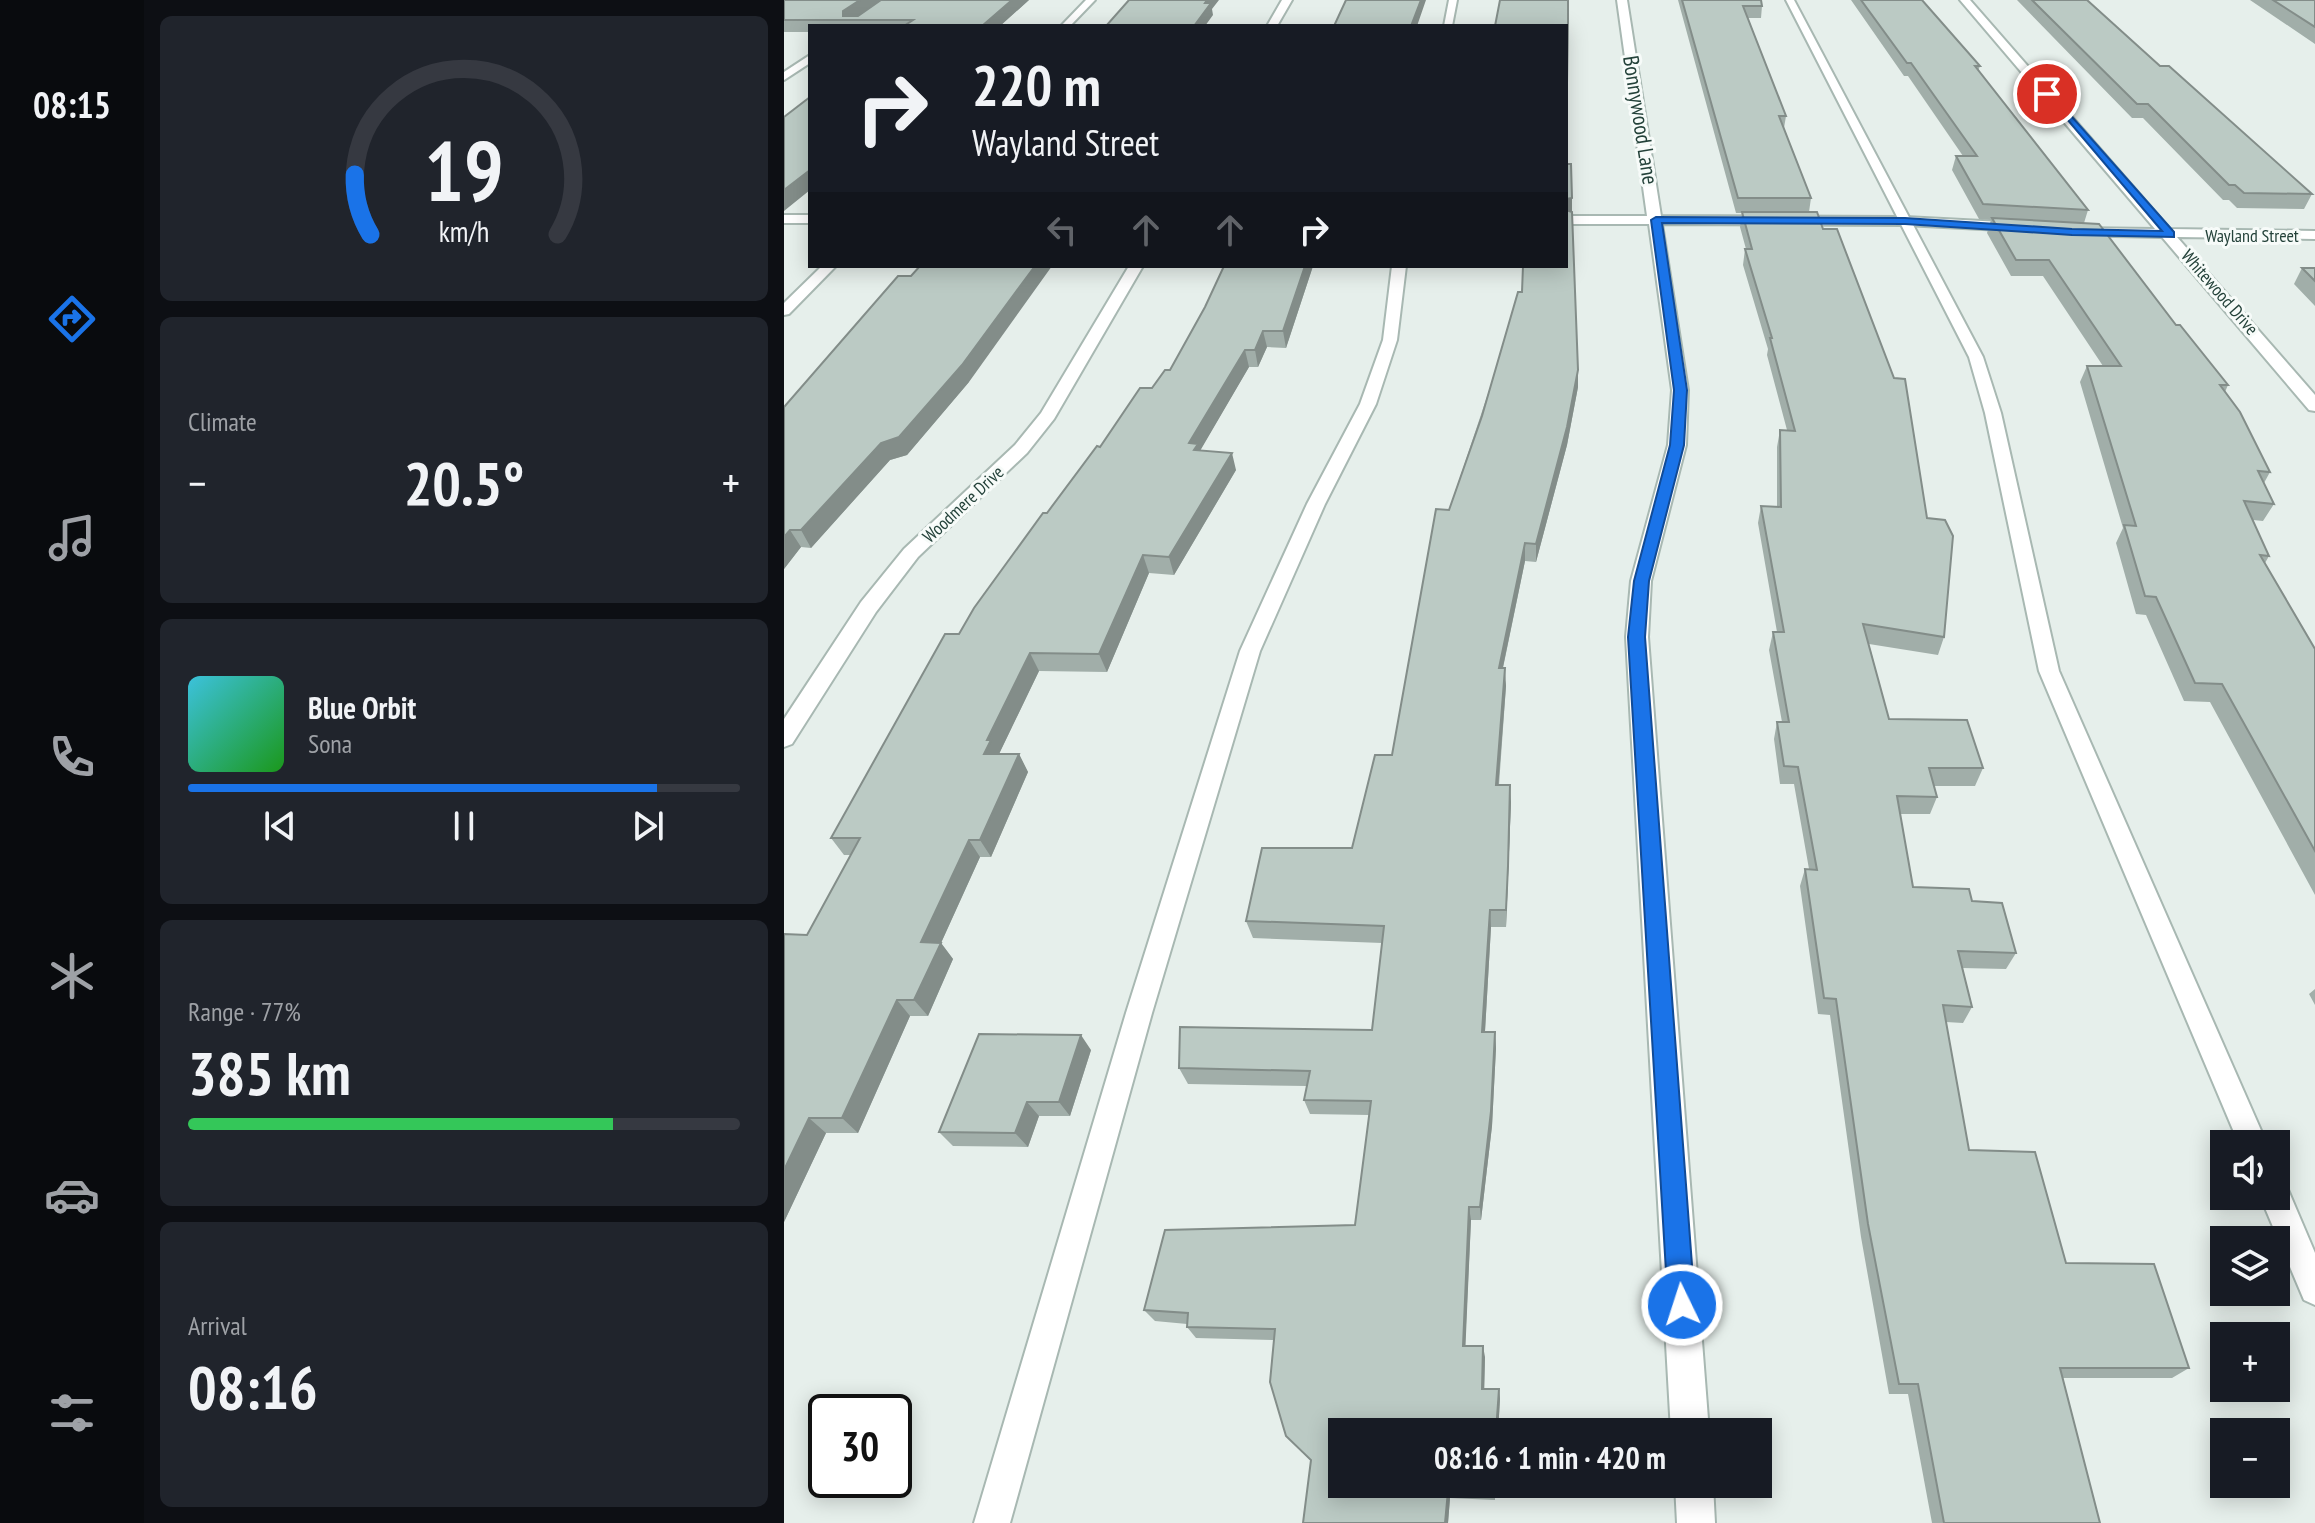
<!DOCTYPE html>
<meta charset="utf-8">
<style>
body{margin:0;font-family:"PT Sans Narrow",sans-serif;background:#20242c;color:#f1f3f6;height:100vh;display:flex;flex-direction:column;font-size:30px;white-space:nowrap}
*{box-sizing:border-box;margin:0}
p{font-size:26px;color:#9ea1a6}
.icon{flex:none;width:44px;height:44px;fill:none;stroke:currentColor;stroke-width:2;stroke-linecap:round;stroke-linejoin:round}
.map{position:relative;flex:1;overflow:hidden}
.sheet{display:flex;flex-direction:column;gap:16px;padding:16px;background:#0d0f14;width:640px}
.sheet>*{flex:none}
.guide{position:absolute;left:24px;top:24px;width:760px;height:244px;border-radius:0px;box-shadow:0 4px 20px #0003;background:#171b24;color:#f1f3f6;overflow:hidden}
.tools{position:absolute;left:1426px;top:1130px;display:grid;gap:16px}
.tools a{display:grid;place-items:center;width:80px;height:80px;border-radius:0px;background:#171b24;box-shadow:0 4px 20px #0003;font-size:40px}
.speed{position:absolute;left:24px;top:1394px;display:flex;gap:16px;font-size:40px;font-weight:700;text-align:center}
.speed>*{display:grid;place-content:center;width:104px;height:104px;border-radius:50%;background:#171b24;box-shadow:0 4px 20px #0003;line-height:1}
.speed .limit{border:4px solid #111;border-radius:12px;background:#fff;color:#111}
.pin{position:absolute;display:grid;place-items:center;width:68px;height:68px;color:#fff;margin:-34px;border:4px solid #fff;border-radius:50%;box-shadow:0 2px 8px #0007}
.me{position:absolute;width:88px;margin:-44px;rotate:356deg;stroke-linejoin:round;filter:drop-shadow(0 0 6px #0008)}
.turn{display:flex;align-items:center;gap:28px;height:168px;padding:0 32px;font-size:36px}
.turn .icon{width:104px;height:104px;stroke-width:2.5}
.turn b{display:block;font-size:56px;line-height:68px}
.lanes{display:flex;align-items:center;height:76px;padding:0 32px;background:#0003;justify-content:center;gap:40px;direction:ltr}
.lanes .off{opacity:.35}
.big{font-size:60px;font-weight:700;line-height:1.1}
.sheet .card{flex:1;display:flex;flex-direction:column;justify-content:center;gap:12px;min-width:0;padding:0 28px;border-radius:12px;background:#20242c}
.sheet .dial{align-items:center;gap:0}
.dial svg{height:208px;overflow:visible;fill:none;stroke:#363941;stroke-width:7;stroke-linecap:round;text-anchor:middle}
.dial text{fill:#f1f3f6;stroke:none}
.song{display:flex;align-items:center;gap:24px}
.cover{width:96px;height:96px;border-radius:12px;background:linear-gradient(135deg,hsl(190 70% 55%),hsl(120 70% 35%))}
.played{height:8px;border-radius:4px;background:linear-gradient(90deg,#1a73e8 85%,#363941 85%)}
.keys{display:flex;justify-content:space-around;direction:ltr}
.heat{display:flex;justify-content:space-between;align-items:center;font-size:44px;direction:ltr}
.charge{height:12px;border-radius:6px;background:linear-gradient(90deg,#34c759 77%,#363941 0)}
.trip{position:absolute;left:544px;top:1418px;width:444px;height:80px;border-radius:0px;background:#171b24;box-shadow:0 4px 20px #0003;font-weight:700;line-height:80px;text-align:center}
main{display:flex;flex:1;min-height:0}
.tab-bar{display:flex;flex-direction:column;width:144px;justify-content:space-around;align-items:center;background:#090b0e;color:#9ea1a6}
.tab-bar .icon{width:56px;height:56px}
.tab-bar .active{color:#1a73e8}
.tab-bar b{font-size:36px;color:#f1f3f6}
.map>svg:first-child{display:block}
</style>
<main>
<nav class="tab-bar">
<b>08:15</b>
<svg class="icon active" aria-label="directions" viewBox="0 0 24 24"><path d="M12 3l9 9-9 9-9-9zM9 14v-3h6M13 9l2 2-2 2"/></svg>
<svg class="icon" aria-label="music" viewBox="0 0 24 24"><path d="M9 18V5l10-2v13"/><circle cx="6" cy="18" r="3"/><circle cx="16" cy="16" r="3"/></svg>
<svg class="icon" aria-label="phone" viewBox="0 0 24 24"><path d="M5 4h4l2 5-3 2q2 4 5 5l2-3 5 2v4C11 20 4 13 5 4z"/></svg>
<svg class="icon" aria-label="climate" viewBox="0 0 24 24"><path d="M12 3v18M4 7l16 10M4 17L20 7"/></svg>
<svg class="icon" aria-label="car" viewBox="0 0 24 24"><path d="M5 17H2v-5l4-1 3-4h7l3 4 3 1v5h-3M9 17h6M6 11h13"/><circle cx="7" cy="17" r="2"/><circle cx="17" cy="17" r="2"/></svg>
<svg class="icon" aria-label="filters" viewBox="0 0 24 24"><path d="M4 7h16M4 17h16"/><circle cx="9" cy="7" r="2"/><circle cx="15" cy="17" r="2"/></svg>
</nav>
<section class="sheet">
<div class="card dial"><svg viewBox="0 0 100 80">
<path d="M14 69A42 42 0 1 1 86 69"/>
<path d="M14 69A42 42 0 0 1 8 46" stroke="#1a73e8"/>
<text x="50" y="56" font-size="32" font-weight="700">19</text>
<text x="50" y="72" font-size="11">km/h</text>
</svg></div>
<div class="card"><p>Climate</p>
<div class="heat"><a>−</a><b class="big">20.5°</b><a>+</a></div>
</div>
<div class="card">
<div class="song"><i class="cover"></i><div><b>Blue Orbit</b><p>Sona</p></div></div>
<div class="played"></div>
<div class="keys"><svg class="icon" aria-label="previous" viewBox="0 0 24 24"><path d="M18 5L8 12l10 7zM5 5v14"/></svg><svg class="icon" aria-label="pause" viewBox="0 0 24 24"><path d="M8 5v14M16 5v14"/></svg><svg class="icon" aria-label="next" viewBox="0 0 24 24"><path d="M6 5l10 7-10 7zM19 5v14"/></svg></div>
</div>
<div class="card"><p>Range · 77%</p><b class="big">385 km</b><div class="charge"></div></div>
<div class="card"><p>Arrival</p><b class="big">08:16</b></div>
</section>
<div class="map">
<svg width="1531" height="1523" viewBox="0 0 1531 1523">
<rect width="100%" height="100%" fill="#e6efeb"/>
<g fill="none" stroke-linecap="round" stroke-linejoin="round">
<defs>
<path id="lane" d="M302 0H311L286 26H277Z
M665 0H673L668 26H660Z
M1002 0H1010L1199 357 1217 413 1275 671 1483 1144H1455L1255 671 1201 413 1185 357Z
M38 266H52L5 314 0 315V303Z
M608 266H622L613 340 592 404 541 504 476 651 368 1013 226 1523H190L342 1013 456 651 523 504 576 404 599 340Z
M1492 1182 1502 1185 1531 1253V1305L1520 1300 1476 1196H1492Z"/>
<path id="street" d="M498 0H508L493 26H483Z
M833 0H843L877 216 1121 217 1237 223 1244 227 1237 231 1121 225 878 224 904 390 902 445 867 581 864 637 925 1432H887L842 637 847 581 884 445 888 390 865 224H782V216H863Z
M1176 0H1186L1386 229 1531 231V239L1393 237 1531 395V411L1525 410 1378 237 1284 235V229L1289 228 1371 229Z
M26 55V63L0 80V72Z
M0 215H26V223H0Z
M345 266H359L270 419 243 453 134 557 92 612 8 744 0 747V719L77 602 120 549 231 445 257 413Z
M891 1484H929L931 1523H893Z"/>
</defs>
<use href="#lane" stroke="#a8b8b2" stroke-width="4"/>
<use href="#street" stroke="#a8b8b2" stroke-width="4"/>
<use href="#lane" fill="#fff" fill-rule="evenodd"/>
<use href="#street" fill="#fff" fill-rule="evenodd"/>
</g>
<path fill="#a1aea9" d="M0 0H245L216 26H26V32H0Z
M894 0H977L978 6 977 18H964L1002 116 1000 128 1027 198 1025 212 1160 637 1154 655 1085 644 1105 719 1199 768 1191 786H1150L1153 797 1146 814H1116L1129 887 1188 901 1232 953 1222 969 1178 968 1188 1007 1179 1023 1162 1022 1185 1150 1282 1263 1405 1368 1388 1378H1279L1316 1523H1148L1124 1394H1105L1077 1237 1046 1015 1034 1014 1016 886 1021 869H1025L1010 784H996L990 739 993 722H998L985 650 989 632H993L974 523 977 506 993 507V447L996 430H1003L983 355 984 349 959 265 961 249H962L956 227 958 213H952Z
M1067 0H1138L1196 66 1194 71 1304 210 1300 223 1444 385 1441 392 1486 472 1480 483 1490 504 1479 521 1469 520 1485 556 1481 563 1531 649V895L1426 702 1400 701 1362 615 1352 614 1332 543 1339 528 1296 382 1303 366H1319L1259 276H1227L1203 233 1207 220 1195 219 1168 170 1172 156H1179L1124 76H1120Z
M1233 0H1303L1376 66 1528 194 1520 209 1453 208 1445 200H1439L1359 118H1348Z
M1466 0H1531V44Z
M788 212 794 387 783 445 752 562 741 561 719 668 722 686 715 785 727 802 722 927H707L701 1032H711L712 1048 708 1126 697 1220H687L681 1346 701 1357 700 1389H715L716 1399 714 1432H558L711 1484V1500L666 1498 664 1523H519L527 1461 502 1436 490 1340 412 1338 403 1327V1324L371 1321 360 1310 571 1225 585 1115 526 1114 520 1100 523 1086 404 1084 395 1068 588 1030 598 943 469 938 462 921 568 848 608 755 665 510 738 292Z
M440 266H529L502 348 483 347 474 367H465L416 450 452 470 390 575 365 573 323 672 255 671 215 754H235L244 772 207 857H196L157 943 169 959 144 1016H126L74 1133H42L0 1222 23 935 67 855H60L47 838 175 634 263 513 316 447 386 370 421 307Z
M1518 268H1531V306L1510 284Z
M185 382 123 455 106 460 27 548 17 547 0 569V407Z
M1531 989V1005L1525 994Z
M307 1050 286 1116H255L244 1147 169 1146 155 1132Z"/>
<path fill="#838d89" d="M76 0H97L70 20 59 16V11Z
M228 0H245L216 26H198Z
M423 0H435L428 9 429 15 421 26H410Z
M637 0H642L633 26H627Z
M26 170V190L0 211V190Z
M788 198V213L782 214V199Z
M251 266H268L185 382 123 455 106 460 27 548 17 530 97 443Z
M521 266H529L502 348 499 331Z
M479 331 483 347 474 367 471 350Z
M461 350 465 367 416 451 419 461 405 443Z
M794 370V387L783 445 752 562V544Z
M448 453 452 470 390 575 385 557Z
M6 530 17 547 0 569V537Z
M741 543V561L715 686V668Z
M359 555 365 573 323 672 315 654Z
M246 653 255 671 215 754H200L203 740Z
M721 668 722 686 713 802 712 785Z
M235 754 244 772 207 857 196 840Z
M726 785 727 802 722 927V910Z
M185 840 196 857 157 943 169 959 144 1016 130 1000 137 942Z
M706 910 707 927 700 1048 698 1032Z
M113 1000 126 1016 74 1133 58 1118Z
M711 1032 712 1048 708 1126 697 1220 696 1207Z
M297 1035 307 1050 286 1116 275 1102Z
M243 1102 255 1116 244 1147 231 1133Z
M25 1118 42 1133 0 1222V1170Z
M685 1207 687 1220 681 1357 679 1346Z
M699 1346 701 1357 700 1399 698 1389Z
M715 1389 716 1399 714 1432H712Z
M664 1491 666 1498 664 1523H661Z"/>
<path fill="#bbcac4" stroke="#838d89" stroke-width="2" d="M0 0H76L59 11V16H74L97 0H228L198 26H120L129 20H0Z
M345 0H423L421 3H427L410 26H322Z
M562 0H637L627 26H550Z
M716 0H784V22L782 144V26H711Z
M898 0H977L978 6H959L1002 116H995L1027 198H954Z
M1077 0H1138L1196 66H1191L1304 210 1199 204 1172 156H1193L1127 63H1123Z
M1248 0H1303L1376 66H1385L1528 194 1460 193 1451 185H1445L1364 104H1353Z
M1489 0H1531V27Z
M26 97V170L0 190V117Z
M782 164H787L788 198 782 199Z
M782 210 788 212 794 370 783 427 752 544 741 543 715 668H721L712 785H726L724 866 722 910H706L698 1032H711L707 1111 696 1207H685L679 1346H699L698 1389H715L712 1432H558V1484H709V1492L664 1491 661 1523H519L527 1460 502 1436 486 1382 491 1329 403 1327 404 1313 360 1310 381 1230 571 1225 587 1101 520 1100 526 1071 395 1068 396 1027 588 1030 600 926 462 921 478 848H568L591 755H608L652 509 665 510 698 416 734 292H738L739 266H782Z
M958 212H1033L1039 229H1053L1110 378 1121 379 1143 518 1161 520 1169 536 1160 637 1079 624 1105 719 1183 720 1199 768H1145L1153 797 1113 796 1129 887 1185 889 1188 901 1218 903 1232 953 1174 951 1188 1007 1159 1005 1185 1150 1251 1152 1282 1263 1370 1264 1405 1368H1276L1316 1523H1160L1134 1384H1115L1084 1224 1052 999 1040 998 1021 869 1033 870 1014 767 1000 766 993 722H1005L989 632H1000L977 506 997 507 996 430 1011 431 986 338H988L961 249H968Z
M1208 218 1315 224 1392 325H1396L1444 385H1436L1456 412 1486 472 1474 471 1490 504 1460 501 1485 556 1476 555 1531 649V851L1438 684 1411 683 1372 597 1361 596 1340 525 1352 526 1303 366H1337L1265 260H1232Z
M136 266H251L178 365 115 437 97 443 17 530H6L0 537V407L114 276H127Z
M440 266H521L499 331H479L471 350H461L405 443 414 444 410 450 448 453 385 557 359 555 315 654 246 653 203 740H207L200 754H235L196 840H185L137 942 157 943 130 1000H113L58 1118H25L0 1170V934L23 935 76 838H47L161 634H175L190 608 259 513H263L313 446 316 447 356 388H368L381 370H386L421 307Z
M1518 268H1531V281Z
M195 1034 297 1035 275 1102H243L231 1133 155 1132Z"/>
<path fill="#1a73e8" stroke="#114b97" stroke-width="2" d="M1260 92H1266L1390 232V237L1288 235 1121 224 878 223 903 390 900 445 865 581 861 637 911 1305 907 1314 898 1318 888 1314 884 1305 844 637 850 581 886 445 890 390 867 220 872 217 1121 218 1288 229 1378 231Z"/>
<g text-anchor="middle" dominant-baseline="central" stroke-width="6" stroke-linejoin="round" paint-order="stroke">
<g font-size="18" fill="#24423a" stroke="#f7fbf9">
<text x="1468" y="235">Wayland Street</text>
<text transform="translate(1436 292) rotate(49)">Whitewood Drive</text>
<text transform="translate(179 504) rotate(-43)">Woodmere Drive</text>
</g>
<g font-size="22" fill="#24423a" stroke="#f7fbf9">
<text transform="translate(857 120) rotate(81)">Bonnywood Lane</text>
</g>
</g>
</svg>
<div class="tools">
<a><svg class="icon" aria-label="sound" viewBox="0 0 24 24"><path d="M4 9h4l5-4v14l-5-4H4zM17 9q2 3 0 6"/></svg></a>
<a><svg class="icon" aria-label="layers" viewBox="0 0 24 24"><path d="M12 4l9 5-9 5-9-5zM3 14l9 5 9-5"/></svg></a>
<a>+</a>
<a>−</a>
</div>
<div class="speed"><div class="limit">30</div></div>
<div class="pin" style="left:1263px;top:94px;background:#d93025"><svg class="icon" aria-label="arrive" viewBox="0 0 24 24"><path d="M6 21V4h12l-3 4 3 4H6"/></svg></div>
<svg class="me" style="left:898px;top:1305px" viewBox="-20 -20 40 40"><circle r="17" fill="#1a73e8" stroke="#fff" stroke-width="3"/><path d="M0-11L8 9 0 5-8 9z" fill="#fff"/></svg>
<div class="trip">08:16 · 1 min · 420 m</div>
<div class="guide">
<div class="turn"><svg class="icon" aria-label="right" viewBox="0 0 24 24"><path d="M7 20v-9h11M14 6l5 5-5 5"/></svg><div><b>220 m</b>Wayland Street</div></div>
<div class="lanes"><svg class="icon off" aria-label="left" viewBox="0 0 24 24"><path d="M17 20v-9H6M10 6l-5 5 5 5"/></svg><svg class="icon off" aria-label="ahead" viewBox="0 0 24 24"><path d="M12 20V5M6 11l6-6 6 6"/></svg><svg class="icon off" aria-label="ahead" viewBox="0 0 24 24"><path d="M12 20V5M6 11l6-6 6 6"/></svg><svg class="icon" aria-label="right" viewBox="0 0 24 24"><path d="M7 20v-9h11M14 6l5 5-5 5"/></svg></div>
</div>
</div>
</main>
